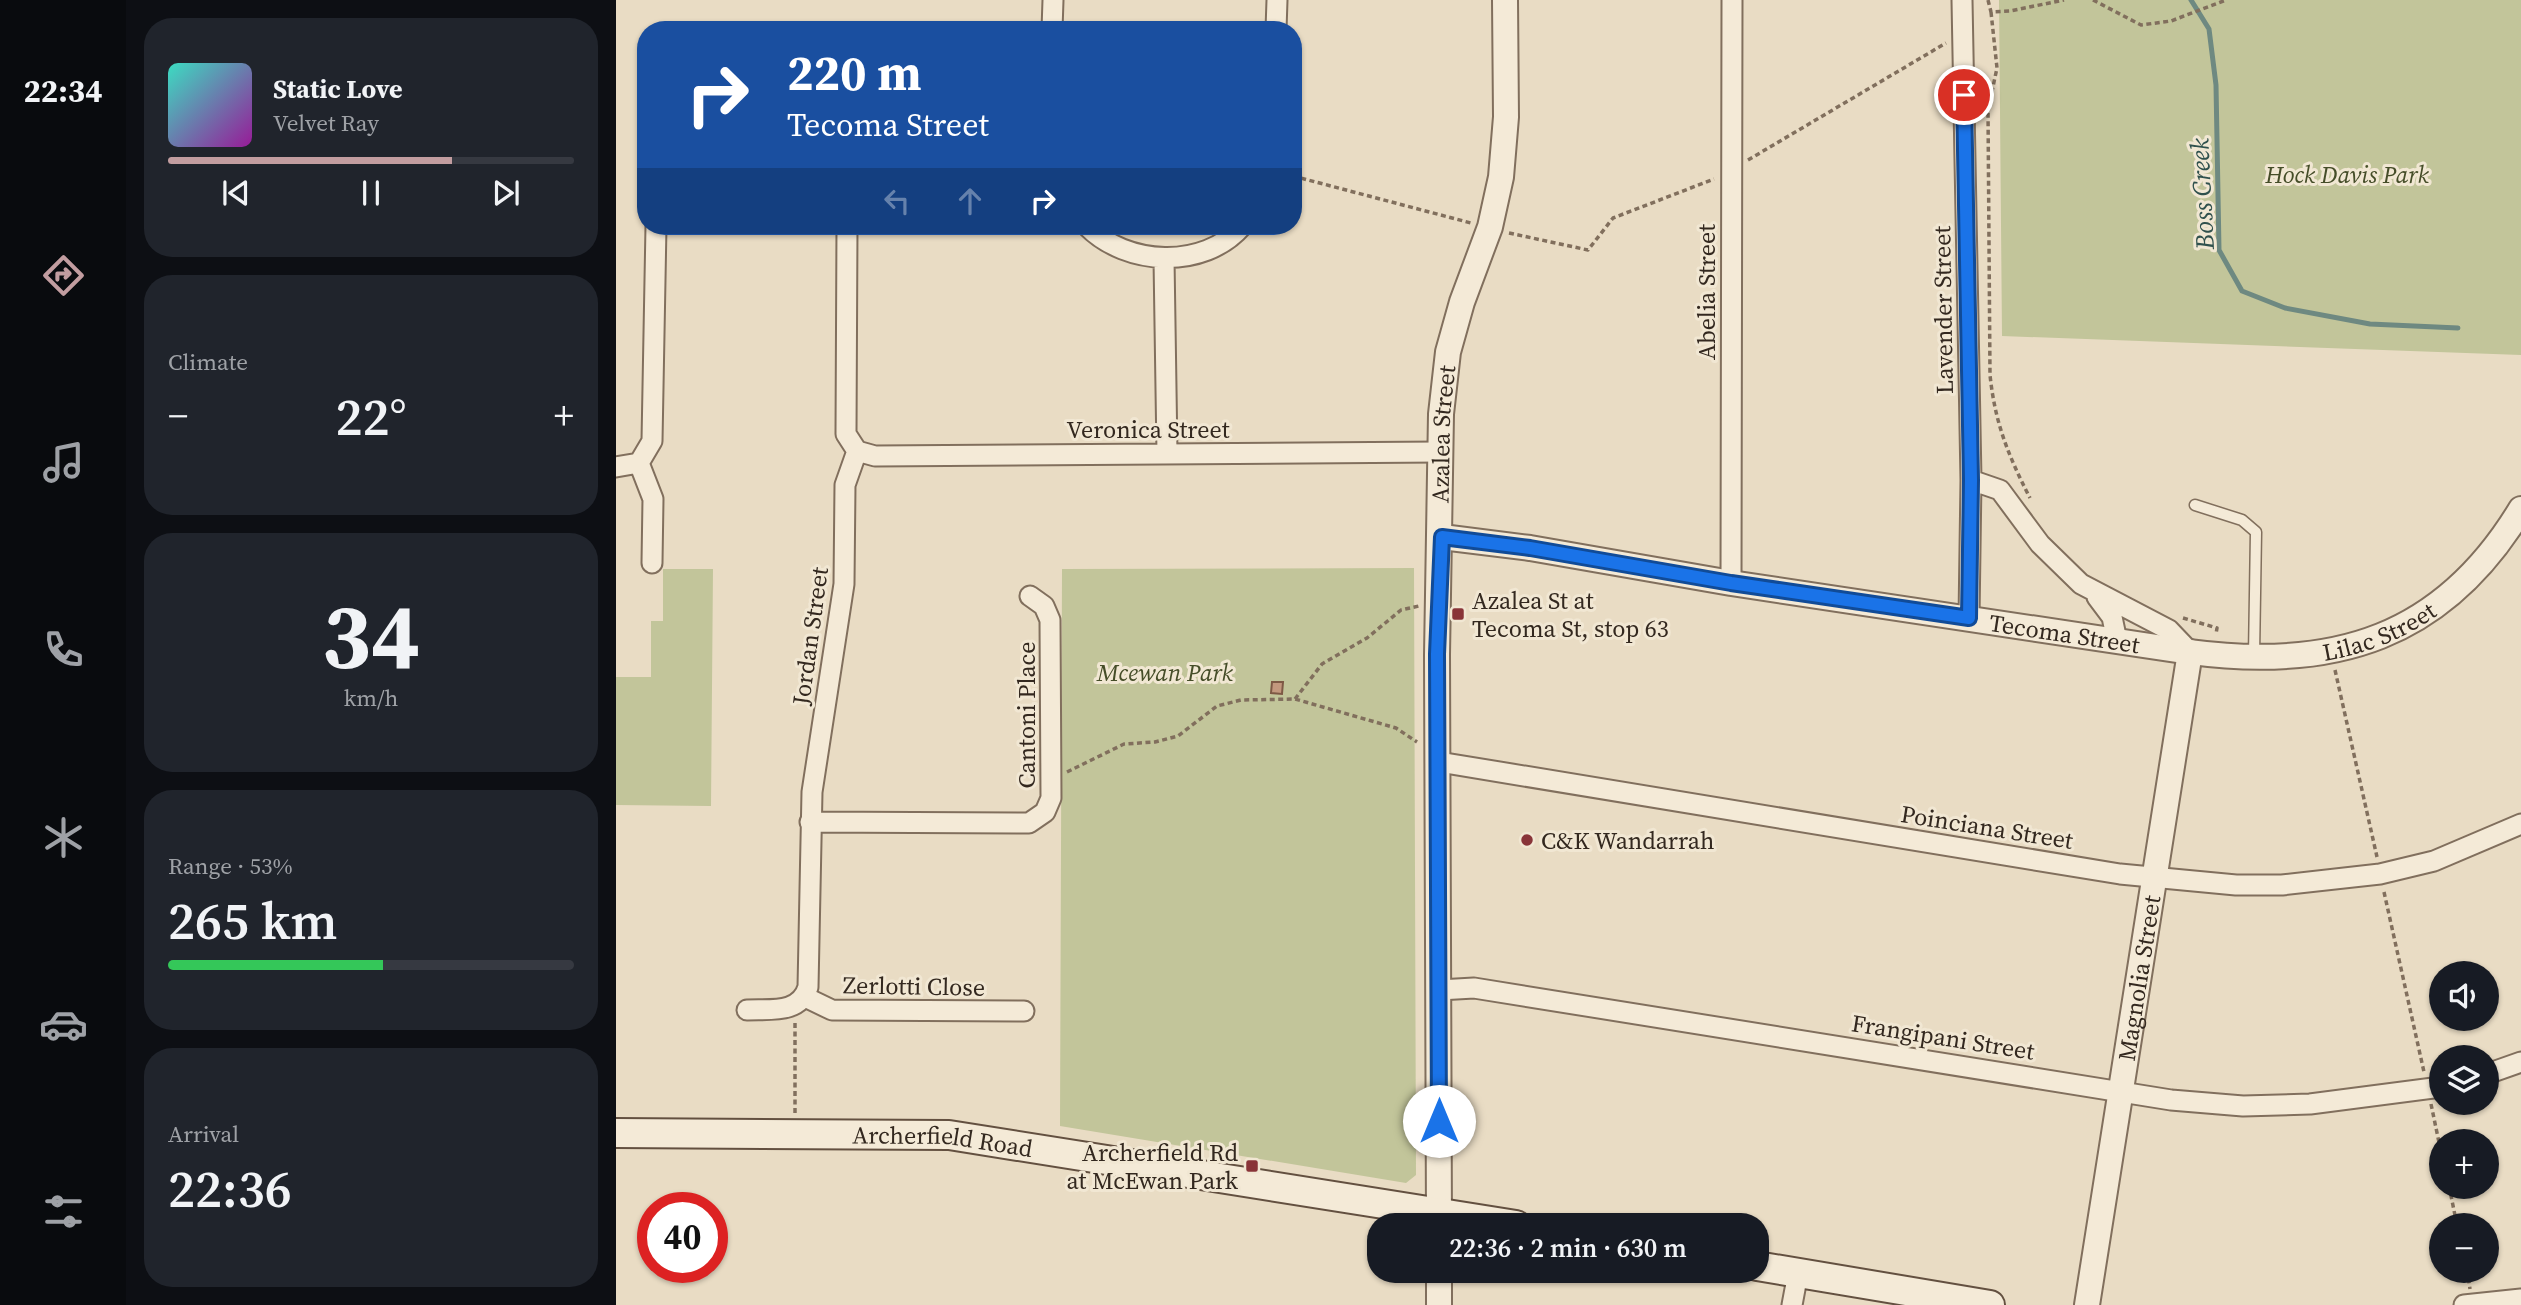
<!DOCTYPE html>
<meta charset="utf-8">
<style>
body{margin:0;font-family:"Source Serif 4",serif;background:#20242c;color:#f1f3f6;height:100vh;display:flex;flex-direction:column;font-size:26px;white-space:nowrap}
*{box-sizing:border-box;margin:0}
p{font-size:23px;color:#9ea1a6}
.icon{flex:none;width:38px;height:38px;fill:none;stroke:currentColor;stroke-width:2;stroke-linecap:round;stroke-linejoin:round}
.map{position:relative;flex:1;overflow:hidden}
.panel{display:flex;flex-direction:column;gap:18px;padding:18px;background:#0d0f14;width:490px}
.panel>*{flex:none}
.guide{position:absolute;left:21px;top:21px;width:665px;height:214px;border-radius:28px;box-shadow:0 2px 5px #0004;background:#1a4fa0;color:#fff;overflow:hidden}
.buttons{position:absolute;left:1813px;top:961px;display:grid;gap:14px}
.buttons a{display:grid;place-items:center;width:70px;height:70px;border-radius:50%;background:#171b24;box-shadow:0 2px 5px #0004;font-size:35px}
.speed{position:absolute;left:21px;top:1192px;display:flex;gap:14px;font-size:35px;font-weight:700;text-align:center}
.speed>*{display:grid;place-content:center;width:91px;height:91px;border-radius:50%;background:#171b24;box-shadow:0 2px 5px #0004;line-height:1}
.speed .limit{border:10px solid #d22;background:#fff;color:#111}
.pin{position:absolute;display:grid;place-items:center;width:60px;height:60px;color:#fff;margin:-30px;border:4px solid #fff;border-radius:50%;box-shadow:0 2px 7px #0007}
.me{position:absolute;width:77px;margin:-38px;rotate:0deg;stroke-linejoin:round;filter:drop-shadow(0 0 5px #0008)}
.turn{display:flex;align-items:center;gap:24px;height:147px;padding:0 35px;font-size:32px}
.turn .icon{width:91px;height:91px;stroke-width:2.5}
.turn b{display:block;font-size:49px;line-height:60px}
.lanes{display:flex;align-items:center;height:66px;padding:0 35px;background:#0003;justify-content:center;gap:35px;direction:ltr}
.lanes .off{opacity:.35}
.big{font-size:52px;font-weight:600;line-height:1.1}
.panel .widget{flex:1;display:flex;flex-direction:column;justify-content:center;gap:10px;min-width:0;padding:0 24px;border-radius:28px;background:#20242c}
.panel .dial{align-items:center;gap:0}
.dial b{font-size:91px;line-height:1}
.song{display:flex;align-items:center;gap:21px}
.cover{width:84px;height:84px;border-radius:10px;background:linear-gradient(135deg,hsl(170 70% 55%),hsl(300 70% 35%))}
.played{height:7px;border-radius:4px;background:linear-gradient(90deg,#c29da0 70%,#363941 70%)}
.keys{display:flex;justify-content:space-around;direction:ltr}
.heat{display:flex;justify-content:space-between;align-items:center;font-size:38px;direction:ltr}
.charge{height:10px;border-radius:5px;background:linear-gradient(90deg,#34c759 53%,#363941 0)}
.trip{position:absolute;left:751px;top:1213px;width:402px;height:70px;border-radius:28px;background:#171b24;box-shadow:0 2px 5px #0004;font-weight:600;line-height:70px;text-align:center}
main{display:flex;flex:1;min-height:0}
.tabs{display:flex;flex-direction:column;width:126px;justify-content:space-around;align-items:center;background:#090b0e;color:#9ea1a6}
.tabs .icon{width:49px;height:49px}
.tabs .active{color:#c29da0}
.tabs b{font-size:32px;color:#f1f3f6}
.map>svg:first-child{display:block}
</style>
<main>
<nav class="tabs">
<b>22:34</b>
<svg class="icon active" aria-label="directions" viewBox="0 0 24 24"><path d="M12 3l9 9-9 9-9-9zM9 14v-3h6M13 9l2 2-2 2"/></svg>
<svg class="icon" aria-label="music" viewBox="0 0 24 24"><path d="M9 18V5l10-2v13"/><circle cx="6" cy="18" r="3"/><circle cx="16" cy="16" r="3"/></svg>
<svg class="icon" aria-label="phone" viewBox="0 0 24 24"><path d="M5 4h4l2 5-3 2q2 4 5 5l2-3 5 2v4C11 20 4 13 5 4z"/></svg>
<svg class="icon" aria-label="climate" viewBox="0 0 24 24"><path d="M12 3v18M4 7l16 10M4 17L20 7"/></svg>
<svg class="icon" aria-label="car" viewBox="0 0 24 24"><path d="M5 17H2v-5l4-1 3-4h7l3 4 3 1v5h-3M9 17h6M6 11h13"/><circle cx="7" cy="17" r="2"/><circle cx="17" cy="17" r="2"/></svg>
<svg class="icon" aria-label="filters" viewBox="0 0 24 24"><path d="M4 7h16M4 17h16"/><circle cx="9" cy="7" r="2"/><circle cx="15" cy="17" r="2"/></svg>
</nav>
<section class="panel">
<div class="widget">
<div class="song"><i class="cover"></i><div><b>Static Love</b><p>Velvet Ray</p></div></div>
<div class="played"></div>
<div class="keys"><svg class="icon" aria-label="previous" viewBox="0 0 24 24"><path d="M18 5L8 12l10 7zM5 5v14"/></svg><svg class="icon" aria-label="pause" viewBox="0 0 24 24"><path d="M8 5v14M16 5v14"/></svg><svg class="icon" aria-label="next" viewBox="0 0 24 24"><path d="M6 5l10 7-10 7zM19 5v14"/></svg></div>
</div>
<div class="widget"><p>Climate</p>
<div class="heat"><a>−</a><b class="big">22°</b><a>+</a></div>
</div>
<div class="widget dial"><b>34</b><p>km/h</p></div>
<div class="widget"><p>Range · 53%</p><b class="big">265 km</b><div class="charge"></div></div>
<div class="widget"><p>Arrival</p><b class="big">22:36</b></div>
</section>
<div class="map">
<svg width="1905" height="1305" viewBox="0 0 1905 1305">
<rect width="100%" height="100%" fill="#e9dcc4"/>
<path fill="#c2c59a" d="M1383 0H1905V355L1386 336Z
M798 568 800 1175 790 1183 444 1126 446 569Z
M47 569H97L95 806 0 805V677H35V621H47Z"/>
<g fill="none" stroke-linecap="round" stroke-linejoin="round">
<path stroke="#6e8981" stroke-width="5" d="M1575 0 1593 29 1600 85 1603 250 1626 291 1669 308 1754 324 1842 328"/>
</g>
<path fill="#c3987e" stroke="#7e5945" stroke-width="2" d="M656 682H667L666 694 655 693Z"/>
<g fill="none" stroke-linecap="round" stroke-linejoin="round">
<defs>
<path id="service" d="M1579 505 1626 520 1640 532 1638 655"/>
<path id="minor" d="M1346 0 1355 480 1353 618
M436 30 437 0
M660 30 661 0
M471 226C510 266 588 270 626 226
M548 259 551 454
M241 451 259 456 824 452
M0 467 23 463
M1355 480 1384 490 1424 544 1465 584 1553 630 1574 652
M36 563 37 499 23 463 36 441 40 226
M1115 583 1116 0
M1481 597 1496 617 1501 641
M823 762 1504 874 1620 885H1666L1764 874 1818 861 1905 824
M194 822 413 823 429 812 435 798 434 620 428 606 414 596
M823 990 858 988 1555 1100 1627 1106 1694 1104 1825 1087
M189 997 216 1010 408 1011
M131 1010C155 1009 184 1014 192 987L196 792 228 584 229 485 241 451 230 434 231 226
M1871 1074 1905 1062
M1176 1305 1182 1273
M1848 1305 1905 1299"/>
<g id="tertiary">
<path id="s1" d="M826 537 914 548 1115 583 1574 652C1719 671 1827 638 1905 509"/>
<path id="s2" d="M823 1225 821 655 825 414 832 352 846 302 874 227 885 177 890 117 889 0"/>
<path d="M823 1305V1270"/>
<path id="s3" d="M1471 1305 1574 652"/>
</g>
<g id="secondary">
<path id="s4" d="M0 1133 333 1135 900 1225"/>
<path d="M1141 1266 1374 1305"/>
</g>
</defs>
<use href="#service" stroke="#816f5d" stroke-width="13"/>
<use href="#minor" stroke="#816f5d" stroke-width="23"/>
<use href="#tertiary" stroke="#816f5d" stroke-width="28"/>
<use href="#secondary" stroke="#635040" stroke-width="32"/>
<path stroke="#816f5d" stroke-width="3.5" stroke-dasharray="5 3.5" stroke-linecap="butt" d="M1372 0 1375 12 1394 11 1448 0
M1477 0 1525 25 1555 21 1610 0
M1375 12 1381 68 1372 110 1374 375C1379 423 1392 455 1414 498
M1132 160 1330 43
M677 176 855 223
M893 233 972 250 997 218 1098 179
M1567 618 1601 628 1600 634
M1719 670 1761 857
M679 699 706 664 751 638 785 610 803 606
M451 772 508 744 539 742 562 736 601 706 625 700 679 699 780 728 801 742
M1768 892 1808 1072
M1815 1104 1825 1152
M179 1113V1023
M1833 1186 1841 1225
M1851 1270 1854 1289"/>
<use href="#service" stroke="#f4ead7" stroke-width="10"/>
<use href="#minor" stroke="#f4ead7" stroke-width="19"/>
<use href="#tertiary" stroke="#f4ead7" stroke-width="24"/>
<use href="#secondary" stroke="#f4ead7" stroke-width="28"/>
</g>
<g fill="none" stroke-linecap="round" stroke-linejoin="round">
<defs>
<path id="route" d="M823 1121 821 654 826 537 914 548 1115 583 1353 618 1355 480 1348 95"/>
</defs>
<use href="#route" stroke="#114b97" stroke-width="18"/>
<use href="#route" stroke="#1a73e8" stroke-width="12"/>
</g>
<g fill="#893438" stroke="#f1e7d3" stroke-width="2.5">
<rect x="835" y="607" width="14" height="14" rx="3.5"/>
<circle cx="911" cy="840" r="7"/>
<rect x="629" y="1159" width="14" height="14" rx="3.5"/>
</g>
<g text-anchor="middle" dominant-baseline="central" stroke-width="6" stroke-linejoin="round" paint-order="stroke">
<g font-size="24" font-style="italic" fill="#454d28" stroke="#f1e7d3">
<text x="1731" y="174">Hock Davis Park</text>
<text x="549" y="672">Mcewan Park</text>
</g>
<g font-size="24" fill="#33281f" stroke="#f1e7d3">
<text transform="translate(1090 292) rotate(-90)">Abelia Street</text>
<text transform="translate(1327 310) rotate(-91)">Lavender Street</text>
<text x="532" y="429">Veronica Street</text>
<text stroke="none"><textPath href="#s2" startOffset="791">Azalea Street</textPath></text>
<text stroke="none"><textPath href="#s1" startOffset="950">Lilac Street</textPath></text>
<text stroke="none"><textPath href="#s1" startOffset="630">Tecoma Street</textPath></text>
<text transform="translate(194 636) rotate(-82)">Jordan Street</text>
<text transform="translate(410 715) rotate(-90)">Cantoni Place</text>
<text transform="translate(1371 827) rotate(9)">Poinciana Street</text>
<text stroke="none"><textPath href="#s3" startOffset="331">Magnolia Street</textPath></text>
<text transform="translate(298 986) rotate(1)">Zerlotti Close</text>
<text transform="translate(1327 1037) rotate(9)">Frangipani Street</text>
<text stroke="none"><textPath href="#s4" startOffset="327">Archerfield Road</textPath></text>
</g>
<g font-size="24" fill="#33281f" stroke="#f1e7d3" text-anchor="start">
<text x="856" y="600">Azalea St at<tspan x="856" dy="28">Tecoma St, stop 63</tspan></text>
<text x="925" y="840">C&amp;K Wandarrah</text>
<text x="622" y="1152" text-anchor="end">Archerfield Rd<tspan x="622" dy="28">at McEwan Park</tspan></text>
</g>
<g font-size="26" font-style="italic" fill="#30514d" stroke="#f1e7d3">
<text transform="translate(1586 194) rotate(-93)">Boss Creek</text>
</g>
</g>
</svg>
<div class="buttons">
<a><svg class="icon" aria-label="sound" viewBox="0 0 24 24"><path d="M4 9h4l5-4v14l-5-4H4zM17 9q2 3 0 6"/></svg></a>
<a><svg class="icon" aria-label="layers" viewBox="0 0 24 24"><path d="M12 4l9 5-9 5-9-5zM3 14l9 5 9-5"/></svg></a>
<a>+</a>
<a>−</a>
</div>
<div class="speed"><div class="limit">40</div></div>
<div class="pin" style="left:1348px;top:95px;background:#d93025"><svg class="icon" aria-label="arrive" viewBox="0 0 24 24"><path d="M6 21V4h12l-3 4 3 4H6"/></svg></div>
<svg class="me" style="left:823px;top:1121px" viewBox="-20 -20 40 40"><circle r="19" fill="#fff"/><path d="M0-13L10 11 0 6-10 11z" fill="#1a73e8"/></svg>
<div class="trip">22:36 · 2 min · 630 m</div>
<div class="guide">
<div class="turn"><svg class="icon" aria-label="right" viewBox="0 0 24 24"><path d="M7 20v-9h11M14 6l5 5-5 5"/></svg><div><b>220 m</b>Tecoma Street</div></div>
<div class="lanes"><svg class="icon off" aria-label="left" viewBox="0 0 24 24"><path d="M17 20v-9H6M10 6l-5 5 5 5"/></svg><svg class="icon off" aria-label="ahead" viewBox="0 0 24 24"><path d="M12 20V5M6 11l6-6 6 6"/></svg><svg class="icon" aria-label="right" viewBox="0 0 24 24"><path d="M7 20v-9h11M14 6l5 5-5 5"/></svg></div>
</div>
</div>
</main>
